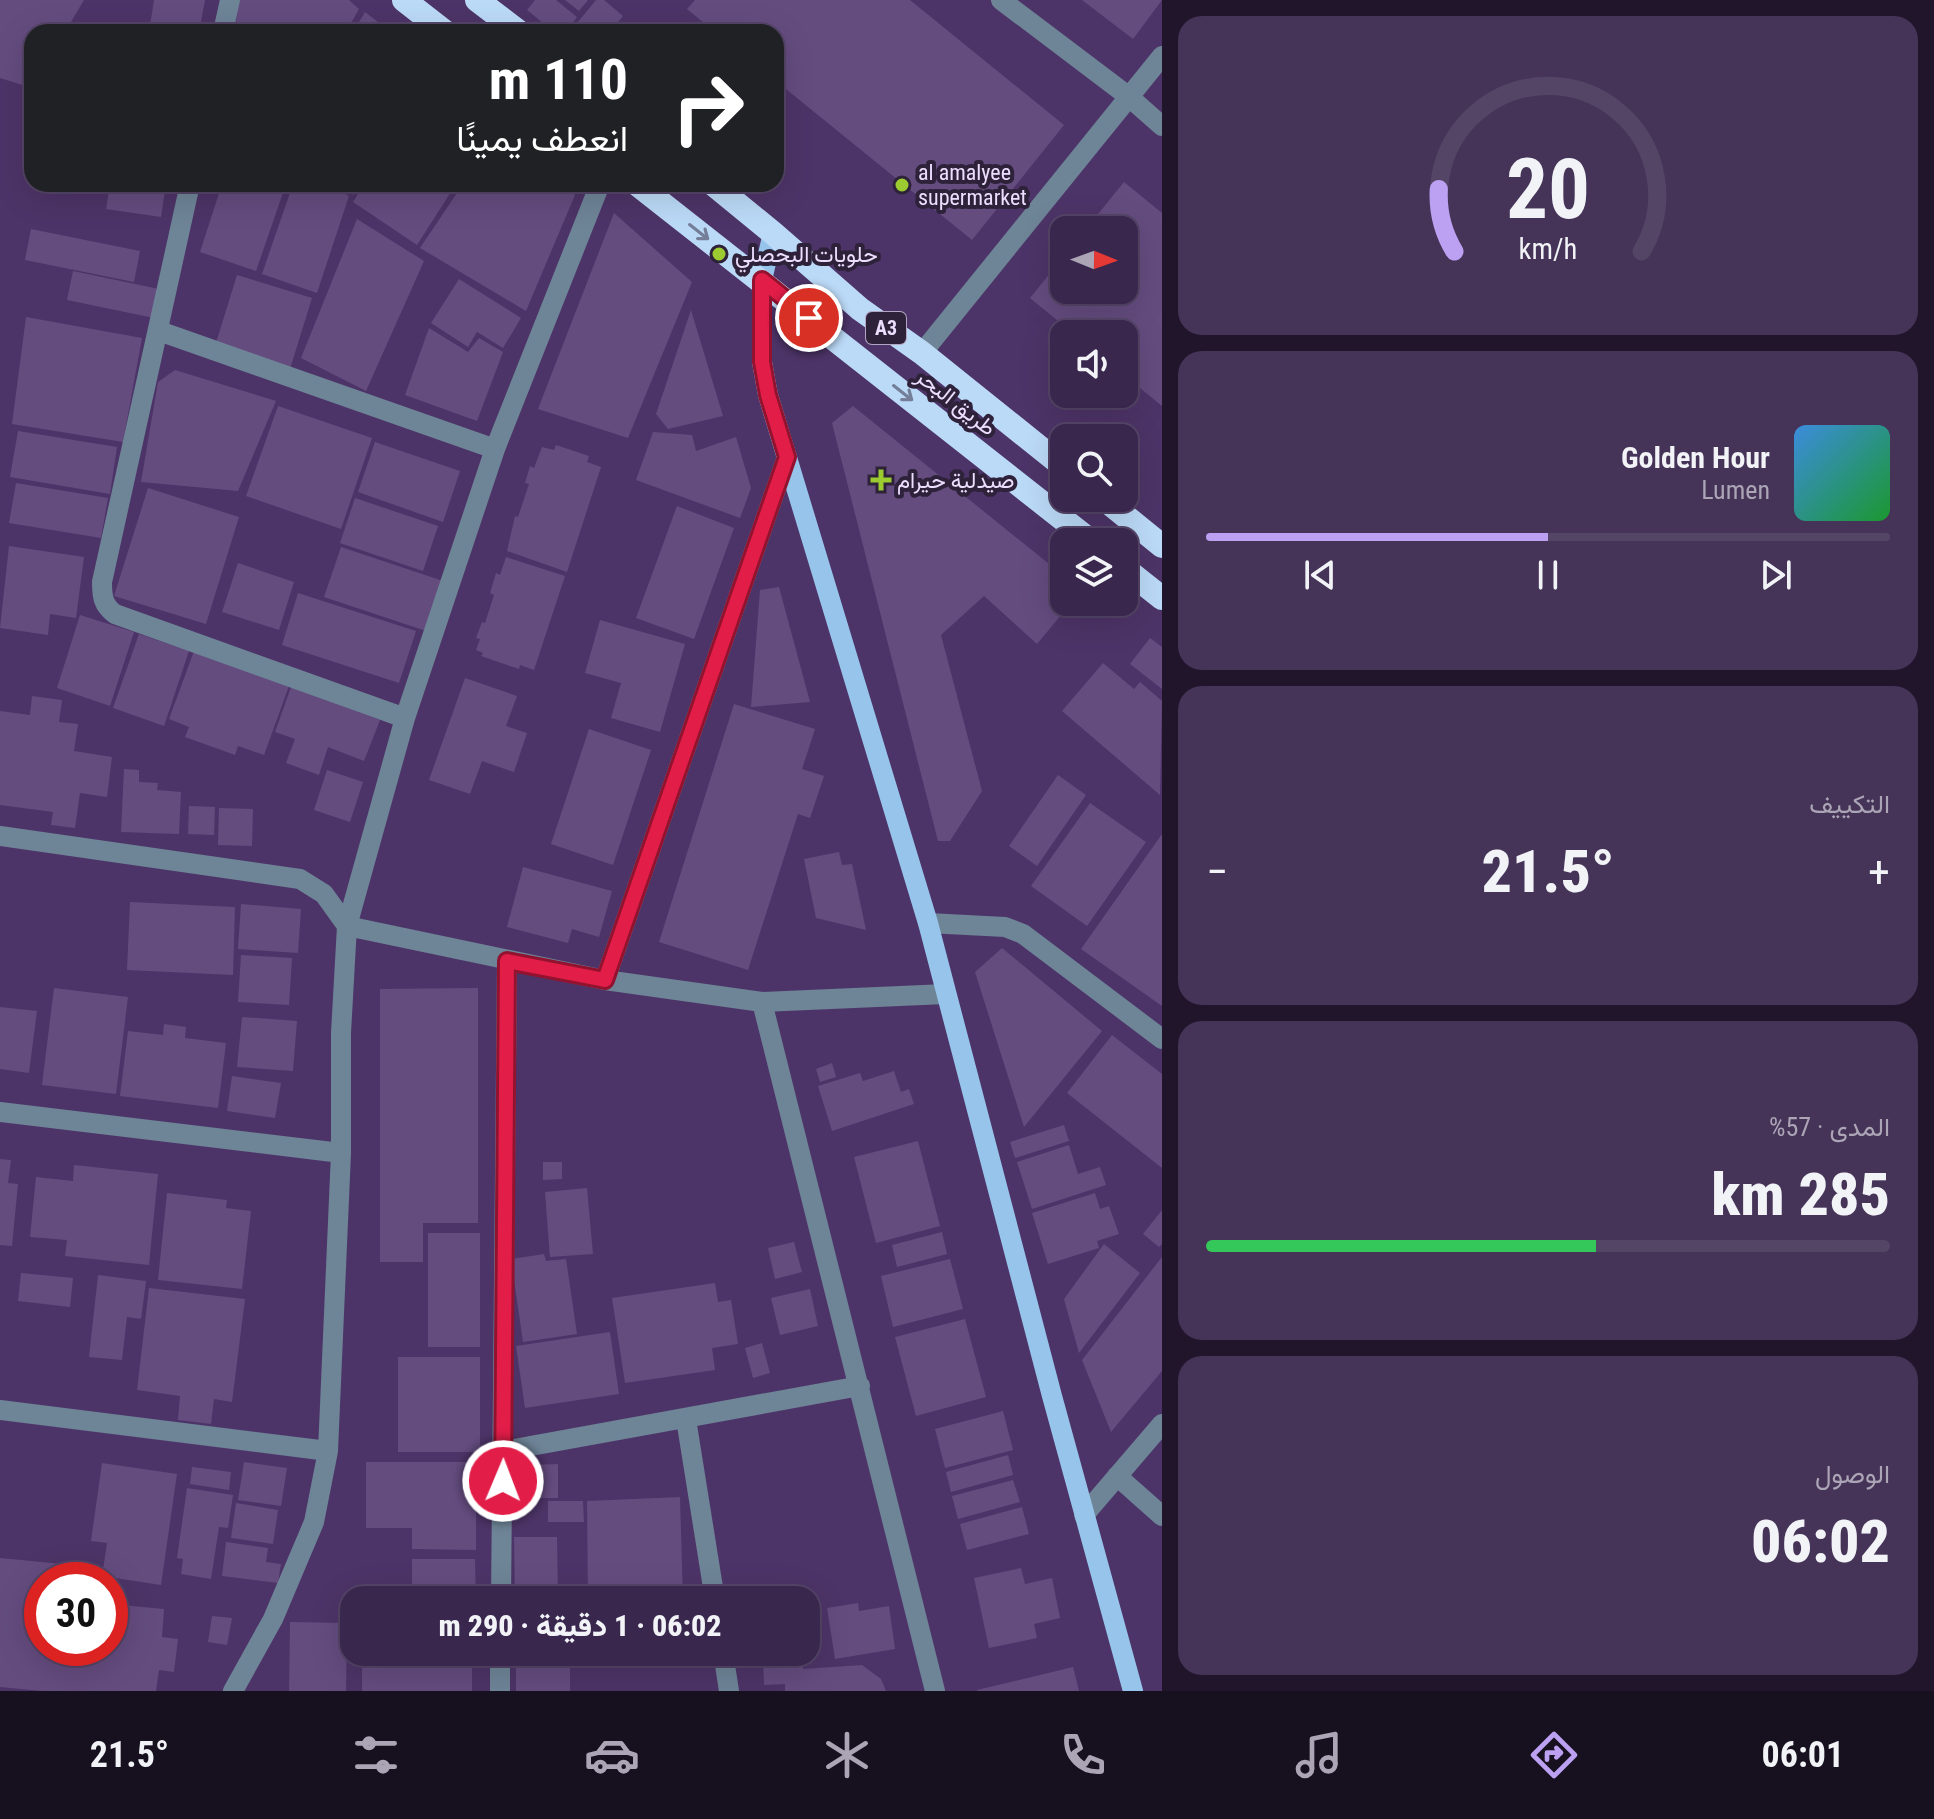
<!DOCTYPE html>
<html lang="ar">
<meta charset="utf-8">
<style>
body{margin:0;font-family:"Roboto Condensed",Vazirmatn,sans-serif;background:#453358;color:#f1f3f6;direction:rtl;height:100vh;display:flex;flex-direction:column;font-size:30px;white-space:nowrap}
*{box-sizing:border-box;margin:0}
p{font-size:26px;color:#aba5b6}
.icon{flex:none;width:44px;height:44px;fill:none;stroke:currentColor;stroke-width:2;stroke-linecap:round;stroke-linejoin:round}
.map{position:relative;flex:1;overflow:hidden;direction:ltr}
.details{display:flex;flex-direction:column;gap:16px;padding:16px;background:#20152b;width:772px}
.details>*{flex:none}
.guide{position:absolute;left:24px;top:24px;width:760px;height:168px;border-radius:24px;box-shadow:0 8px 32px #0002,0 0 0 2px #544466;direction:rtl;background:#202124;color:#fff;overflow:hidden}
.needle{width:52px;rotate:91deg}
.fabs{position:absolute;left:1050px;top:216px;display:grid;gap:16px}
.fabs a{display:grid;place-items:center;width:88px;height:88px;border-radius:16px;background:#3a274e;box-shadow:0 8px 32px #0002,0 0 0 2px #544466;font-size:40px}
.speed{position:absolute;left:24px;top:1562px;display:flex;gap:16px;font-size:40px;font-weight:700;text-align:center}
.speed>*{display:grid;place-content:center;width:104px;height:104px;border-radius:50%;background:#3a274e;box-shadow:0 8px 32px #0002,0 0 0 2px #544466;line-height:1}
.speed .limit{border:12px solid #d22;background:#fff;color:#111}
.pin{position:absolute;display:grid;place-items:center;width:68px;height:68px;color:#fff;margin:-34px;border:4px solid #fff;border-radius:50%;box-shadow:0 2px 8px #0007}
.me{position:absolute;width:88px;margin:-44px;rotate:1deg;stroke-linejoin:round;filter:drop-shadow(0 0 6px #0008)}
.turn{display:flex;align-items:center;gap:28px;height:168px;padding:0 24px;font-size:36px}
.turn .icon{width:104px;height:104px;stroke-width:2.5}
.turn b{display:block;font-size:56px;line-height:68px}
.big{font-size:60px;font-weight:800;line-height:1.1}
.details .widget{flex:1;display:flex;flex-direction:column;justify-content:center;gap:12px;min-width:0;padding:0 28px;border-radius:24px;background:#453358}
.details .dial{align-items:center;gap:0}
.dial svg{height:208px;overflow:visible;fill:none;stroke:#544466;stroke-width:7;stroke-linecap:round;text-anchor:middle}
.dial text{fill:#f1f3f6;stroke:none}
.song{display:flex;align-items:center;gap:24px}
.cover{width:96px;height:96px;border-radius:12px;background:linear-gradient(135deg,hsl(210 70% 55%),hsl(130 70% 35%))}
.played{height:8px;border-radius:4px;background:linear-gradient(90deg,#bca0f2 50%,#544466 50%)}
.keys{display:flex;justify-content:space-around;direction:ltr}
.heat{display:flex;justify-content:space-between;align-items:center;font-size:44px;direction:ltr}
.charge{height:12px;border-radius:6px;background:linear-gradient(90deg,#34c759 57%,#544466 0)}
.trip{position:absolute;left:340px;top:1586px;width:480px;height:80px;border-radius:24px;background:#3a274e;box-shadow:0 8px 32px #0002,0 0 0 2px #544466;font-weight:800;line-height:80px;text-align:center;direction:rtl}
.tabs{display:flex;height:128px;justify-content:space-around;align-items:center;background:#17101f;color:#aba5b6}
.tabs .icon{width:56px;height:56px}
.tabs .on{color:#bca0f2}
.tabs b{font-size:36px;color:#f1f3f6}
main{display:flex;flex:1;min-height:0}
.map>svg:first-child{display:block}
</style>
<main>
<section class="details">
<div class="widget dial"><svg viewBox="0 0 100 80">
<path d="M14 69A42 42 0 1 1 86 69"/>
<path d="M14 69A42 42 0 0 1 8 45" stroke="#bca0f2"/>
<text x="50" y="56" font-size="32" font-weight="700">20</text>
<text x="50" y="72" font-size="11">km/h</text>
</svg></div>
<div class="widget">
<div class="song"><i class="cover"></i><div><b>Golden Hour</b><p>Lumen</p></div></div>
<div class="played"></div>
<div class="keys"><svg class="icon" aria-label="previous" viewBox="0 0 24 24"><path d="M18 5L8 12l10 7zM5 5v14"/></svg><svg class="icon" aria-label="pause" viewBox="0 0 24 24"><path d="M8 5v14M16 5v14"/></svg><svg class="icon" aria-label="next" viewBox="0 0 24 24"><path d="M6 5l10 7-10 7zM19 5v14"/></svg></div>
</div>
<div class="widget"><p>التكييف</p>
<div class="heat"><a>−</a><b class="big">21.5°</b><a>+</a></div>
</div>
<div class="widget"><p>المدى · 57%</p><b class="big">285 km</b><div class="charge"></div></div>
<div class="widget"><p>الوصول</p><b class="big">06:02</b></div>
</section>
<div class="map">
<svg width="1162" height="1691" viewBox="0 0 1162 1691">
<rect width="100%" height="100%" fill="#4d3468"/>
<path fill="#644c7f" d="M0 0H84L65 32H32V88L0 78Z
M154 0H205L199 32H149Z
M240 0H349L359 9 346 32H234Z
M535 0H556L577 17 566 32H554L527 10Z
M565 0H588L579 11Z
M596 0H604L623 16 610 32H578L573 28Z
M695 0H910L1064 125 972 240 776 81V32H715L687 9Z
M1082 0H1162L1133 39Z
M365 12 391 32H353Z
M1124 182 1162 213V406L1124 375V334H1074L1030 298 1064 256V290H1124V230H1085Z
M110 184H166L161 217 106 209Z
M222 184H286L256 271 200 252Z
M293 184H327L349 196 317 293 262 274Z
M336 184H360L353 195Z
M364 184H456L417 245 353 202Z
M463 184H563L575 195 526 311 420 248Z
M614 213 692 282 628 438 538 409Z
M357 219 424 261 366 391 301 358Z
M31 229 140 251 134 282 25 260Z
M73 271 159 289 154 318 67 300Z
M237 275 312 298 290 369 215 346Z
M459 279 521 318 503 348 477 332 468 347 431 323Z
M691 310 723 416 668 429 656 414Z
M26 317 142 338 123 442 12 424Z
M429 328 468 352 479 338 503 352 477 421 405 395Z
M175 370 276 401 238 491 141 482 158 382Z
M278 406 372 438 341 529 246 496Z
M853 406 1064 576V602H1072L1037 644 984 596 941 635 982 791 950 841H938L832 423Z
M18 431 117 447 110 494 10 477Z
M653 432 692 435 696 451 736 437 751 488 740 518 636 480Z
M375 442 460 471 443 522 358 492Z
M556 445 589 456 587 462 601 467 567 572 507 551 515 516 518 517 529 484 525 483 530 466 534 468 542 447 554 450Z
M16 483 108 498 101 538 9 523Z
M148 488 239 517 206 624 114 596Z
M355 498 438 526 423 571 340 543Z
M677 506 734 528 694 639 636 618Z
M9 546 84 557 76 618 50 614 48 635 0 628Z
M341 547 443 581 426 631 324 597Z
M506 557 565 576 534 670 520 665 519 669 481 656 483 653 476 650 480 639 476 638 482 622 485 623 494 595 490 593 496 573 500 575Z
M238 563 294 582 279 630 222 612Z
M779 587 810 702 751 707 760 590Z
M298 593 416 631 399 683 282 645Z
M80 615 134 632 110 706 57 688Z
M600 620 685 644 660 732 611 718 621 683 585 673Z
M139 634 189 651 164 726 113 708Z
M1150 638 1162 647V689L1130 664Z
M194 651 289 686 264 755 238 746 235 755 185 737 189 727 169 719Z
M1103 663 1134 689 1140 682 1162 701 1160 795 1062 711Z
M465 678 517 696 506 726 527 733 514 772 482 761 470 794 429 780Z
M291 687 380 720 364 761 328 747 319 775 286 763 295 739 275 732Z
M32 696 62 700 59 722 78 724 74 751 112 757 107 797 80 793 75 828 51 825 53 812 0 805V711L30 715Z
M734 704 815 729 802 769 824 776 810 818 798 814 748 970 659 942Z
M589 729 651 750 613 865 551 844Z
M124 769 139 770V782L158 783 157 790 181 792 179 834 121 832Z
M327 770 363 782 350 822 314 810Z
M1058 775 1086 795 1037 866 1009 846Z
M1090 803 1146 842 1087 926 1031 886Z
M189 806 215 807 214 835 188 834Z
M219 808 253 809 252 846 218 845Z
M1162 834V1006L1081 949Z
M839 852 842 865 852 864 866 930 816 918 804 859Z
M523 867 612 891 599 937 572 929 568 943 507 927Z
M130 902 235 907 233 975 127 970Z
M241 904 301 909 298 953 238 949Z
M1002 948 1102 1031 1024 1127 975 972Z
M241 955 292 958 289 1005 238 1002Z
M54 988 128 997 116 1094 42 1085Z
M478 988V1223H423V1262H380V989Z
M0 1007 37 1011 29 1073 0 1069Z
M242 1017 297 1021 293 1071 237 1067Z
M164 1024 186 1027 185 1038 226 1043 218 1108 120 1096 128 1031 163 1035Z
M1112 1035 1162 1074V1168L1067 1093Z
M832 1063 836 1077 820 1082 816 1069Z
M894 1071 901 1092 909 1089 914 1104 832 1131 818 1086 860 1073 863 1081Z
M232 1076 281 1083 275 1118 227 1111Z
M1064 1125 1069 1141 1015 1158 1010 1142Z
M918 1141 940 1226 876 1243 854 1157Z
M1069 1145 1078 1174 1100 1167 1106 1185 1032 1209 1017 1162Z
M0 1159 11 1160 8 1183 18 1184 12 1246 0 1245Z
M543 1162H562V1179L543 1180Z
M74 1165 158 1174 149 1265 65 1256 67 1240 30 1237 36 1177 73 1181Z
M587 1188 593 1254 550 1257 545 1192Z
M167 1193 227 1200 226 1208 251 1211 242 1289 158 1280Z
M1095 1193 1100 1209 1109 1206 1119 1234 1097 1241 1099 1248 1048 1264 1032 1213Z
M1162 1210V1244L1159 1247 1143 1234Z
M942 1232 947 1254 897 1267 892 1245Z
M428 1233H480V1347H428Z
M794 1242 802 1272 775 1279 768 1248Z
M1104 1244 1140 1273 1079 1353 1064 1299Z
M544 1254 546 1261 566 1259 577 1334 523 1342 511 1259Z
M1162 1257V1371L1111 1432 1082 1360Z
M950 1259 963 1309 893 1327 881 1276Z
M21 1273 73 1278 70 1307 18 1301Z
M98 1275 146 1281 141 1319 127 1317 122 1360 89 1357Z
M715 1283 718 1302 731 1300 738 1344 712 1348 715 1370 625 1383 612 1298Z
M149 1288 245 1299 232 1402 214 1399 211 1424 178 1420 180 1396 137 1390Z
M810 1289 818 1326 780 1335 771 1298Z
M965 1319 986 1397 916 1416 895 1337Z
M610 1332 619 1394 525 1408 516 1346Z
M762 1343 770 1373 753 1378 745 1348Z
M398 1357H480V1452H398Z
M1003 1411 1013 1450 945 1468 935 1429Z
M1008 1455 1013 1475 951 1492 946 1472Z
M244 1462 287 1468 281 1506 238 1500Z
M366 1462H476V1550L412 1549V1528H366Z
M102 1463 177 1474 161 1585 102 1576 107 1543 91 1541Z
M558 1464V1498H531V1465Z
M192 1467 231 1472 229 1490 190 1484Z
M1013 1480 1020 1502 958 1519 952 1496Z
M187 1488 233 1495 228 1528 219 1527 211 1579 181 1574 183 1559 177 1558Z
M680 1497 683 1600H588L587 1501Z
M548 1501H583L584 1522H548Z
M236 1503 278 1510 273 1544 231 1538Z
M1022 1507 1029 1534 967 1550 960 1524Z
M514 1537H557L558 1600H515Z
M226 1542 268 1548 266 1562 281 1564 278 1583 222 1576Z
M0 1558 94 1567 93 1580H42V1648H110V1604L164 1609 162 1637 178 1639 174 1672 159 1670 156 1691H42L0 1687Z
M412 1559H475L476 1600H412Z
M1021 1568 1025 1584 1052 1578 1060 1618 1034 1624 1037 1638 989 1648 974 1578Z
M858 1603 859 1611 889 1606 895 1649 835 1659 827 1608Z
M212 1616 232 1618 227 1645 208 1642Z
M290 1622 347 1623 346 1691H289Z
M362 1652H472V1691H362Z
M516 1652H570V1691H516Z
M802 1658 803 1669 862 1665 881 1679 886 1691H785V1684L764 1685 763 1660Z
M1073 1667 1079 1691H977V1690Z"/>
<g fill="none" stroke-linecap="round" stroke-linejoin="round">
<path stroke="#6e8497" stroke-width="20" d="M1001 0 1128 96 1162 126
M223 32 230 0
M190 184 102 582C102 597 103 605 115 614L405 718
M159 331 495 449
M922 353 1162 56
M0 836 300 879 324 894 347 926 605 980 762 1002 946 994
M928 923 1005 927 1023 934 1162 1039
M605 980 787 457
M762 1002 935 1691
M0 1112 341 1153
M0 1410 328 1451
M686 1419 715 1600
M503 1451 860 1386
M1117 1476 1162 1516
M1084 1515 1162 1424
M501 1600 507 961
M723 1652 729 1691
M233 1691 273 1619 314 1522 328 1451 341 1153V1033L347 926 405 718 495 449 600 184
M500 1691V1652"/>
<path stroke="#97c4eb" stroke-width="20" d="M773 233 762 280V362L768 395 928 923 1052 1396 1133 1691"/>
<path stroke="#bbdaf7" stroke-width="24" d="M404 0 445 32
M477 0 519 32
M637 184 1092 542
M713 184 773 233 860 309 922 353 1064 467
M1103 498 1162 546
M1124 568 1162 598"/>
</g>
<defs><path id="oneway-shaft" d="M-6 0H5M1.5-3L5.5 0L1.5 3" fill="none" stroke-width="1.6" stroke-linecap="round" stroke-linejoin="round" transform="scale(2)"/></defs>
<g stroke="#747e98">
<use href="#oneway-shaft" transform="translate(699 232) rotate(38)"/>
<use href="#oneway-shaft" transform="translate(903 393) rotate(38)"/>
</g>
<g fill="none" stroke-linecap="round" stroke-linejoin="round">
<defs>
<path id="route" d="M503 1481 507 961 605 980 787 457 768 395 762 362V280L809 318"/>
</defs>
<use href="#route" stroke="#92132f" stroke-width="20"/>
<use href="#route" stroke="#e11d48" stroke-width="14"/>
</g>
<g fill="#9cca31" stroke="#2e223a" stroke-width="3">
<circle cx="902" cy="185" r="8"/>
<circle cx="719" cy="254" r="8"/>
<path d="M877 468h8v8h8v8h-8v8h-8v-8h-8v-8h8z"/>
</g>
<g text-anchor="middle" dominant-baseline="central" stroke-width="8" stroke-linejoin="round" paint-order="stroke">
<rect fill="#2e223a" stroke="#b3a6c3" stroke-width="2" x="866" y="312" width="40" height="32" rx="6"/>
<g font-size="20" font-weight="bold" fill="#ecdefe">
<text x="886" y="328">A3</text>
</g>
<g font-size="22" fill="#ecdefe" stroke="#2e223a" text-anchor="start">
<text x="918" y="172">al amalyee<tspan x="918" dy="25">supermarket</tspan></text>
<text x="735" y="254">حلويات البحصلي</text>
<text x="897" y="480">صيدلية حيرام</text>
</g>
<g font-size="22" fill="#ecdefe" stroke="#2e223a">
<text transform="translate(956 402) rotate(38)">طريق البحر</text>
</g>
</g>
</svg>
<div class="fabs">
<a><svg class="needle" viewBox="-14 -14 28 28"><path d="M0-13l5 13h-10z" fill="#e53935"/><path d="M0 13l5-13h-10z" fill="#aba5b6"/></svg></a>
<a><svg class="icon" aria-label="sound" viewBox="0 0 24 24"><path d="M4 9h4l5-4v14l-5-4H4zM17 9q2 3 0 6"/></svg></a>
<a><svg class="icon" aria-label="search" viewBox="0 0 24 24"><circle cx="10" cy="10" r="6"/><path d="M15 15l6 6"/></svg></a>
<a><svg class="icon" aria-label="layers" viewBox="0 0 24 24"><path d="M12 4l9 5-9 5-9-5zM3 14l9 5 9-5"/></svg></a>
</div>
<div class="speed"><div class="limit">30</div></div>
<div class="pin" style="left:809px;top:318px;background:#d93025"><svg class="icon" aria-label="arrive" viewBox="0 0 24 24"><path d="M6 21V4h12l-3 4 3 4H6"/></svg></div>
<svg class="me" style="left:503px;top:1481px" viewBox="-20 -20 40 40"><circle r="17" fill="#e11d48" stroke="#fff" stroke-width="3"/><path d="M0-11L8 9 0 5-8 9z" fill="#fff"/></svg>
<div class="trip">06:02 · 1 دقيقة · 290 m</div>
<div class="guide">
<div class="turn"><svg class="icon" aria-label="right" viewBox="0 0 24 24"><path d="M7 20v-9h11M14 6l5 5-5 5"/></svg><div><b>110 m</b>انعطف يمينًا</div></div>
</div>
</div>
</main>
<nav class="tabs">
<b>06:01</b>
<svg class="icon on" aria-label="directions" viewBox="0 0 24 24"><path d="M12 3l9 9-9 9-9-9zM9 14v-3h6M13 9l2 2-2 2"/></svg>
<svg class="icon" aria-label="music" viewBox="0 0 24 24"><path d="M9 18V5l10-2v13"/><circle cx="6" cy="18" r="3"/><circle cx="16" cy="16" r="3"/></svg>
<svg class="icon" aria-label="phone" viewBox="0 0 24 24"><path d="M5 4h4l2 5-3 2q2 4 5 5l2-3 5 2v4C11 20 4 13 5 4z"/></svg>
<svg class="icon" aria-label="climate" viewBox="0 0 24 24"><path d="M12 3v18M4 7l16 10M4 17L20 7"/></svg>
<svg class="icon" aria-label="car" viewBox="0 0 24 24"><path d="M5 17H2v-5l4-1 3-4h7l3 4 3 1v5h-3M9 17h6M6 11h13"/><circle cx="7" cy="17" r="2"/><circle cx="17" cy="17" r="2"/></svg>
<svg class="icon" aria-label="filters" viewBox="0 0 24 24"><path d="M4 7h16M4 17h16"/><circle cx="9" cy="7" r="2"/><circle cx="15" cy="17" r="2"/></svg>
<b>21.5°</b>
</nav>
